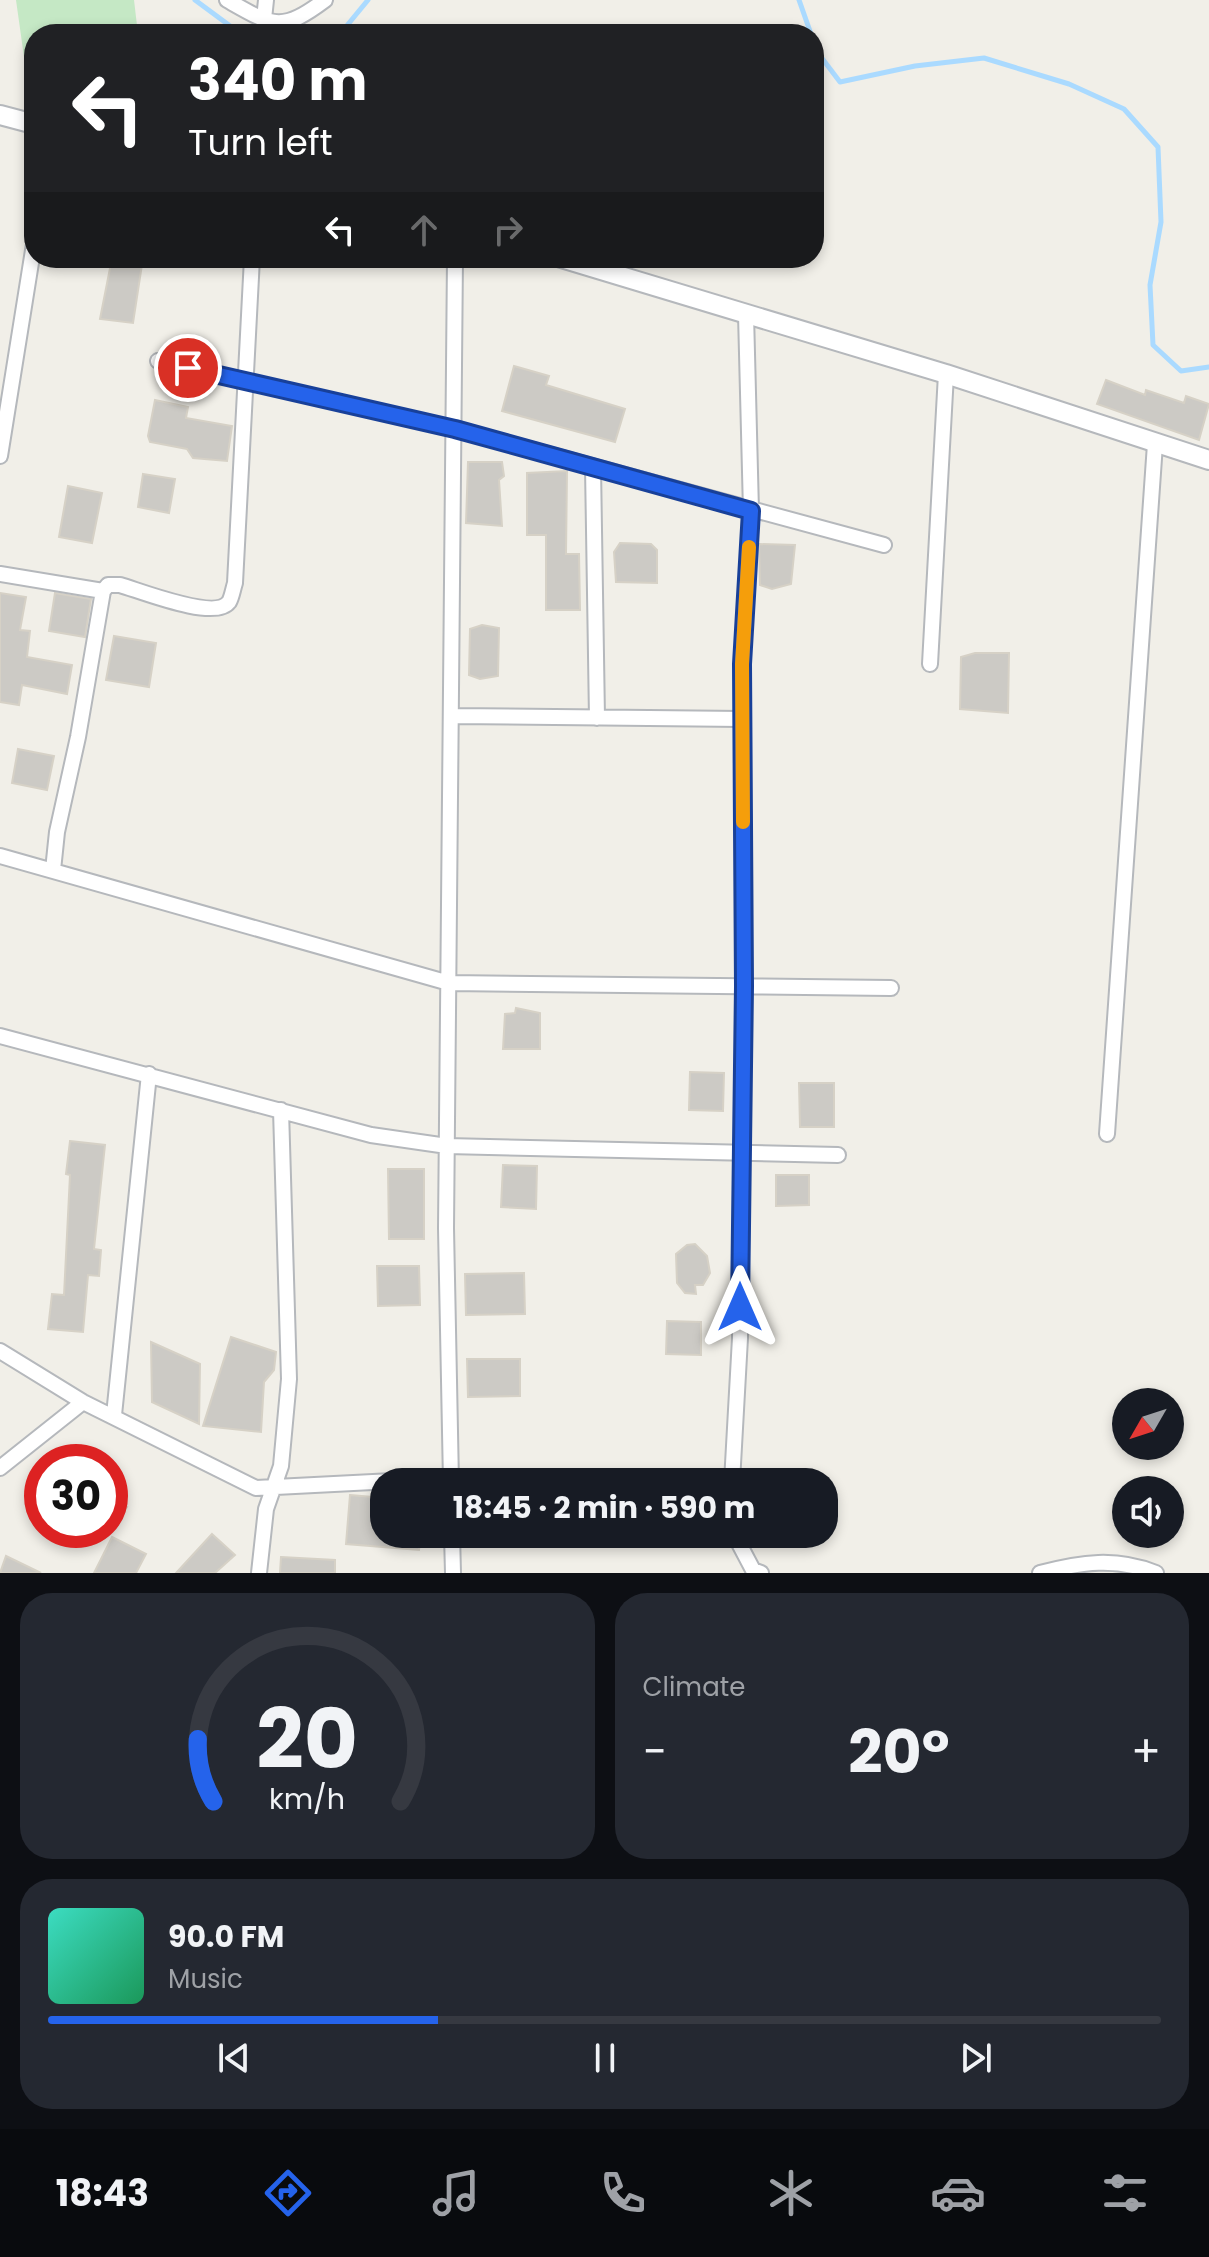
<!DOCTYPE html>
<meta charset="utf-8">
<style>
body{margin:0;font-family:Poppins,sans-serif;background:#242831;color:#f1f3f6;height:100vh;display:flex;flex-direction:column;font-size:30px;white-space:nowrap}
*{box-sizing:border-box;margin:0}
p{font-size:26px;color:#9ea1a6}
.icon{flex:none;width:44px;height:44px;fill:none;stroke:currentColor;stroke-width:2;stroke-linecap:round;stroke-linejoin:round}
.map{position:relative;height:1573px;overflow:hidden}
.panel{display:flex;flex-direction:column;gap:20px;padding:20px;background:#0d0f14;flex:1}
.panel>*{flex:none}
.guide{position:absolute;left:24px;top:24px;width:800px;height:244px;border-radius:32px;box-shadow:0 4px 12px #0003;background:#202124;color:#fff;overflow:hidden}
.needle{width:52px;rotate:231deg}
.buttons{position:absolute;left:1112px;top:1388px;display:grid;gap:16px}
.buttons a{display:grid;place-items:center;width:72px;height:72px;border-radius:50%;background:#171b24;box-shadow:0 4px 12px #0003;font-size:40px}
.speed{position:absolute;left:24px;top:1444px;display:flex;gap:16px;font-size:40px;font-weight:700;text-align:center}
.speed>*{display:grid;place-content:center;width:104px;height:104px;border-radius:50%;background:#171b24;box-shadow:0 4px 12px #0003;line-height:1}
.speed .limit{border:12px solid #d22;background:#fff;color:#111}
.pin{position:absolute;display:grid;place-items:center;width:68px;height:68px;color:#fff;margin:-34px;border:4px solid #fff;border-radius:50%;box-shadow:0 2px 8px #0007}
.me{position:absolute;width:88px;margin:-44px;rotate:0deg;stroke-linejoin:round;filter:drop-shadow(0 0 6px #0008)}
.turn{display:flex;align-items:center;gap:28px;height:168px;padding:0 32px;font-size:36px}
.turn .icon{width:104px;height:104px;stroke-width:2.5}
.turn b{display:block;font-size:56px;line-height:68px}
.lanes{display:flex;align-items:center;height:76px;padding:0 32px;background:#0003;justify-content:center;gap:40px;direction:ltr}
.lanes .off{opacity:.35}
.big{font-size:60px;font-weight:700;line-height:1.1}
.panel .tile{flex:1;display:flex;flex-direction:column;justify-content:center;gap:12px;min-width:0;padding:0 28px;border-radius:32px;background:#242831}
.panel .dial{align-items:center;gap:0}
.dial svg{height:208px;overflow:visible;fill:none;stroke:#363941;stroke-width:7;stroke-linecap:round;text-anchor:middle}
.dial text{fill:#f1f3f6;stroke:none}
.song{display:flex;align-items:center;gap:24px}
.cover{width:96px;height:96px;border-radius:12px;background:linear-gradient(135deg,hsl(170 70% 55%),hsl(150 70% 35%))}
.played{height:8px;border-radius:4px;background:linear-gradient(90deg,#2563eb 35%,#363941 35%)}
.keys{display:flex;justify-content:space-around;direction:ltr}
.heat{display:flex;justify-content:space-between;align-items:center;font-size:44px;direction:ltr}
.panel .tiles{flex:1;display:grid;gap:20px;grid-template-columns:1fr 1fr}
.tile:last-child{grid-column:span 2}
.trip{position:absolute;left:370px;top:1468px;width:468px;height:80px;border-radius:32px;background:#171b24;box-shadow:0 4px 12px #0003;font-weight:700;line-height:80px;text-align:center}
.tabs{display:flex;height:128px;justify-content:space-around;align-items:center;background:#090b0e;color:#9ea1a6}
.tabs .icon{width:56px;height:56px}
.tabs .current{color:#2563eb}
.tabs b{font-size:36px;color:#f1f3f6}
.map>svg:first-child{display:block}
</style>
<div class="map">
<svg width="1209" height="1573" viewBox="0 0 1209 1573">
<rect width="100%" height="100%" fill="#f1efe8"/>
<path fill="#c5e8c5" d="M16 0H134L138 34H34V56L24 57Z"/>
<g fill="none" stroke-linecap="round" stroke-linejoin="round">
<path stroke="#aadaff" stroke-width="5" d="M195 0 241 34
M799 0 811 34
M340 34 368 0
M814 41 818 53 840 82 915 66 984 58 1069 84 1124 109 1158 147 1161 222 1150 285 1153 345 1181 371 1209 367"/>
</g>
<path fill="#cccac5" stroke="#d6d1c6" stroke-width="2" d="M112 258H143L133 323 100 319Z
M514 366 549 376 546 385 625 409 615 442 502 411Z
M1106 380 1145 395 1146 390 1184 403 1186 396 1209 404 1199 440 1097 404Z
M155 400 188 407 186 418 232 426 227 461 193 458 187 449 150 442 148 436Z
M468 462H502L504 476 499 480 502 526 466 523Z
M567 471 566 554H579L580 610H546V535H527V473Z
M143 474 175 479 169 513 138 507Z
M68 486 102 493 92 543 59 537Z
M620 543 651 544 657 550V583L616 582 614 552Z
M759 544 795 545 791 584 772 589 760 585Z
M0 593 26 597 20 630 30 631 27 657 72 665 67 694 22 685 19 705 0 702Z
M55 593 91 599 85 637 49 631Z
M482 625 499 628 498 676 480 679 469 675 470 629Z
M114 636 156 643 149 687 106 680Z
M975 653H1009L1008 713 960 709 961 657Z
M18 749 54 756 47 790 12 783Z
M516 1008 540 1013V1049H503L505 1014 515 1013Z
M690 1072 724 1073 723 1111 689 1110Z
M799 1083H834V1127H800Z
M70 1141 105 1145 94 1249 101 1250 99 1276 88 1275 83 1332 48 1329 52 1294 64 1295 70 1175 66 1174Z
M503 1165 537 1166 536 1209 501 1207Z
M388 1169H424V1239H389Z
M776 1175H809V1205L776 1206Z
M695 1244 707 1256 710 1273 703 1285H695L696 1294 685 1293 677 1283 676 1254 687 1245Z
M377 1266H419L420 1305 378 1306Z
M524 1273 525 1314 466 1315 465 1274Z
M667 1321 701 1322V1355L666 1354Z
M231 1337 276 1352 274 1370 264 1382 261 1432 203 1426Z
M151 1342 200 1364 199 1424 152 1402Z
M467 1359H520V1396L468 1397Z
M110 1493 127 1507 110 1528Z
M350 1495 384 1498V1534H421L419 1550 346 1544Z
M212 1534 235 1555 215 1573H176Z
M112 1537 146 1554 136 1573H94Z
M6 1556 41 1573H0Z
M281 1557 335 1560V1573H280Z"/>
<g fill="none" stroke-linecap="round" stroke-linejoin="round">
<defs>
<path id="minor" d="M227 0C273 26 281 33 325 0
M264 19 266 0
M158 361 455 429 884 545
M0 456 34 244
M593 467 597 718
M0 574 103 591
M930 664 946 374
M452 716 742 719
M0 856 449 983 891 988
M53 870 57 832 78 737 103 591 108 585H120C141 591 215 621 229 602 232 597 233 589 235 583L252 258
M0 1036 371 1135 447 1146 838 1155
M1107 1134 1155 444
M0 1351 83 1402 256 1488 451 1478 502 1482
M114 1415 149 1074
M0 1468 83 1402
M451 1482 446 1228 455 258
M732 1482 740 1338 744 986 742 664 751 511 746 314
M452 1534 453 1573
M734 1534 753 1570 761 1573
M259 1573 266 1509 281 1466 289 1379 281 1110
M1040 1573C1081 1562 1116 1557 1156 1573"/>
<path id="tertiary" d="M0 115 34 124
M561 258 946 374 1209 460"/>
</defs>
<use href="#minor" stroke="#b5b8bc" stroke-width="18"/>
<use href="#tertiary" stroke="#b5b8bc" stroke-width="22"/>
<use href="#minor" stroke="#fff" stroke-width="14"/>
<use href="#tertiary" stroke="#fff" stroke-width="18"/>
</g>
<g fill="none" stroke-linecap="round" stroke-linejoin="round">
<defs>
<path id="route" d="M188 368 455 429 751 511 742 664 744 986 740 1307"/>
</defs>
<use href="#route" stroke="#184099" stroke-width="20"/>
<use href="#route" stroke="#2563eb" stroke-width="14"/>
<path stroke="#f59e0b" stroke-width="14" d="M743 822 742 664 749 547"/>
</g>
</svg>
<div class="buttons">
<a><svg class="needle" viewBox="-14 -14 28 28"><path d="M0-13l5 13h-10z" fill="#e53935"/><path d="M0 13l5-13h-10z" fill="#9ea1a6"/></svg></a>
<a><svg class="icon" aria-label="sound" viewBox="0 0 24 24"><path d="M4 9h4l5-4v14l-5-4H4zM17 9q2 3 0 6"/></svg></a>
</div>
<div class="speed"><div class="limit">30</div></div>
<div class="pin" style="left:188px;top:368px;background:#d93025"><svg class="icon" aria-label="arrive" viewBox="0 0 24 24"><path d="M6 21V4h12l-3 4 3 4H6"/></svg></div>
<svg class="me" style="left:740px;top:1307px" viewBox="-20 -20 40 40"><path d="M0-17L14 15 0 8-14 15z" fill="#2563eb" stroke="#fff" stroke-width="4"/></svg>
<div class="trip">18:45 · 2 min · 590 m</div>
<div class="guide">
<div class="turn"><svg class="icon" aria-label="left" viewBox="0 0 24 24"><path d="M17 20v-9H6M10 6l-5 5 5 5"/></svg><div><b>340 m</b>Turn left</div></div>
<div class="lanes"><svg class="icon" aria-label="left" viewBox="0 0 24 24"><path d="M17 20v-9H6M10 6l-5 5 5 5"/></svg><svg class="icon off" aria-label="ahead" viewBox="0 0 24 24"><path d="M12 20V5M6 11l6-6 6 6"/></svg><svg class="icon off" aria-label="right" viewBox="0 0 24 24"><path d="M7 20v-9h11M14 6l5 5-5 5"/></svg></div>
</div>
</div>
<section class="panel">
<div class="tiles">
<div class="tile dial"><svg viewBox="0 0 100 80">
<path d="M14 69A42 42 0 1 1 86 69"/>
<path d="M14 69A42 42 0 0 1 8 45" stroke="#2563eb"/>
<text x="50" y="56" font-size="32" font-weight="700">20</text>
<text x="50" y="72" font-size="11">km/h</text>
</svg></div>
<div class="tile"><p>Climate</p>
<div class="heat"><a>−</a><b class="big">20°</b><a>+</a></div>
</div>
<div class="tile">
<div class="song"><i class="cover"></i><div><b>90.0 FM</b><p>Music</p></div></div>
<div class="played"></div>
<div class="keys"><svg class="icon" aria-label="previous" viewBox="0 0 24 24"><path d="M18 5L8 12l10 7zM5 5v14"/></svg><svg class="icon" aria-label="pause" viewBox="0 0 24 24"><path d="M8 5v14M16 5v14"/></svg><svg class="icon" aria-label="next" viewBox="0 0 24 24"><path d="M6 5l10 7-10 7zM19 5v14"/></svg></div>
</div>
</div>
</section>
<nav class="tabs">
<b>18:43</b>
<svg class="icon current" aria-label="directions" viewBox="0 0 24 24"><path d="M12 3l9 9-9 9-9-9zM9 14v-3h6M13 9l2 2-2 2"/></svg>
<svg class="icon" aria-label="music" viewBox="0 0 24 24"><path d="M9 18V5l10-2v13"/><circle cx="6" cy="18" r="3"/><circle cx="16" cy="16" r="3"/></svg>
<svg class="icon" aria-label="phone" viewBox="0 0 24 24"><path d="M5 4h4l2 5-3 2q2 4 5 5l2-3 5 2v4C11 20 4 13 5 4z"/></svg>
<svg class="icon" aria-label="climate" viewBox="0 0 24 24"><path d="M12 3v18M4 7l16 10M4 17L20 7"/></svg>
<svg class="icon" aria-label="car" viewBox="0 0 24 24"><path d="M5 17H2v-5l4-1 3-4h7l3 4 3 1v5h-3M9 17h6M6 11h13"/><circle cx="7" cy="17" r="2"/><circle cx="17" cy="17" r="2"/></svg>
<svg class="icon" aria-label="filters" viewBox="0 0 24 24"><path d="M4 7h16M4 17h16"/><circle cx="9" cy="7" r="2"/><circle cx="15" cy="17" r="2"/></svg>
</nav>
